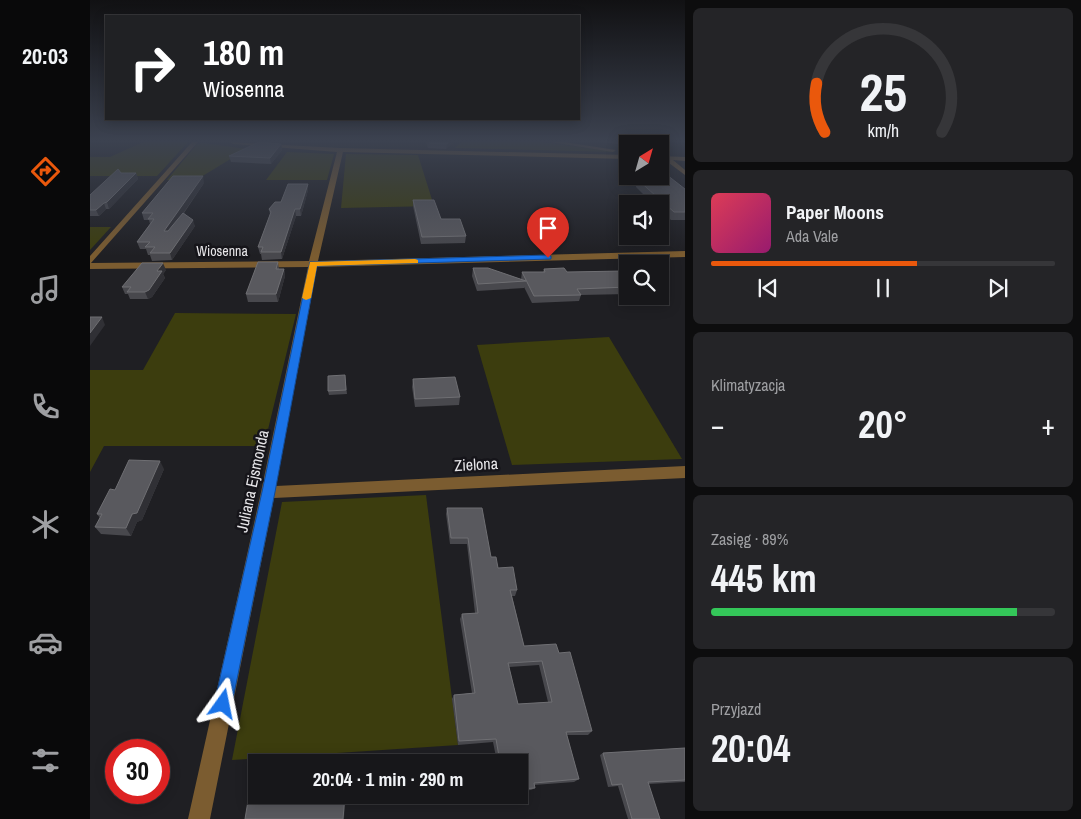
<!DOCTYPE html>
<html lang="pl">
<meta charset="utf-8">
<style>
body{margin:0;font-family:"Archivo Narrow",sans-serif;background:#242427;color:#f1f3f6;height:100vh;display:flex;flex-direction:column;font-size:19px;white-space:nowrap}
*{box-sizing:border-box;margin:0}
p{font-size:16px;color:#9e9fa2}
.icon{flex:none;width:28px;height:28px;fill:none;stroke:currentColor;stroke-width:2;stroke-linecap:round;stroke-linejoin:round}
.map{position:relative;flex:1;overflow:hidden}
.details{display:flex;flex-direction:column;gap:8px;padding:8px;background:#0d0d0e;width:396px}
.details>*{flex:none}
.top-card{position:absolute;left:15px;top:15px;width:475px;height:105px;border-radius:0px;box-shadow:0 2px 12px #0003,0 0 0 1px #363639;background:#202124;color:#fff;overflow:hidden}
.needle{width:32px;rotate:37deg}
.tools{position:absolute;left:529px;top:135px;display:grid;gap:10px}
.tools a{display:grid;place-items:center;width:50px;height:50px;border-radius:0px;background:#17171a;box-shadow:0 2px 12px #0003,0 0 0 1px #363639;font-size:25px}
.speed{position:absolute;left:15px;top:739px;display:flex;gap:10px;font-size:25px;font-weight:700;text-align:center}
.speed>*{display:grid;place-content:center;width:65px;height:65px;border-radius:50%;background:#17171a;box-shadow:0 2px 12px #0003,0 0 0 1px #363639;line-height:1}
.speed .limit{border:8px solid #d22;background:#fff;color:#111}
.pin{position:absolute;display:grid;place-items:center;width:42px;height:42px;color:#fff;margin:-51px -21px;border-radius:50% 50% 50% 0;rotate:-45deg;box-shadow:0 0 5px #0007}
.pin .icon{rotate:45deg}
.me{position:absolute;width:55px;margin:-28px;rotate:12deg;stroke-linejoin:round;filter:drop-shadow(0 0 4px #0008)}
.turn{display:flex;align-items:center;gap:18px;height:105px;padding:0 15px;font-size:22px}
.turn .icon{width:65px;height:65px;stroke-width:2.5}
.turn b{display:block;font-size:35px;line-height:42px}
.big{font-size:38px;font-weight:700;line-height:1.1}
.details .tile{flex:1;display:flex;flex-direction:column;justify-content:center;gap:8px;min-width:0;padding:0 18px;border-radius:8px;background:#242427}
.details .dial{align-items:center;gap:0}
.dial svg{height:130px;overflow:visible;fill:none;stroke:#363639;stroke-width:7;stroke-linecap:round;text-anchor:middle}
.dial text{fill:#f1f3f6;stroke:none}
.song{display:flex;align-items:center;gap:15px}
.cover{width:60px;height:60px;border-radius:8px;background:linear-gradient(135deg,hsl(350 70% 55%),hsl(320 70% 35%))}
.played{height:5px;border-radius:2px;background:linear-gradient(90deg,#ea580c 60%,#363639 60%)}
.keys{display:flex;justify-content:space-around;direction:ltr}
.heat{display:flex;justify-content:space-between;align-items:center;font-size:28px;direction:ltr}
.charge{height:8px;border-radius:4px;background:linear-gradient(90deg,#34c759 89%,#363639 0)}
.trip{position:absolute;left:158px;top:754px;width:280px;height:50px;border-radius:0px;background:#17171a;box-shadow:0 2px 12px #0003,0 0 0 1px #363639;font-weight:700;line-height:50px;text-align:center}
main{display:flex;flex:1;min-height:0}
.tabs{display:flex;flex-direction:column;width:90px;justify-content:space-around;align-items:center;background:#09090a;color:#9e9fa2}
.tabs .icon{width:35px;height:35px}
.tabs .on{color:#ea580c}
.tabs b{font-size:22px;color:#f1f3f6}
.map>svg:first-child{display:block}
</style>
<main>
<nav class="tabs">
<b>20:03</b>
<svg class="icon on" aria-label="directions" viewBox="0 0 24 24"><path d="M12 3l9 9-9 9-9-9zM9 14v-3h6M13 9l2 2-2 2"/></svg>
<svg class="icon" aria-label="music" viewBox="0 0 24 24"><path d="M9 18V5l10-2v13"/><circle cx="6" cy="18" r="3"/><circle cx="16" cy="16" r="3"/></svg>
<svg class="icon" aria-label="phone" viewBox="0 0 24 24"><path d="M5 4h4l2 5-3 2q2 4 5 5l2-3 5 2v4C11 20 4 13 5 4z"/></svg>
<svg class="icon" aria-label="climate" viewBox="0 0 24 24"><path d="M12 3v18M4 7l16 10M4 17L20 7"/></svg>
<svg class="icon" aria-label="car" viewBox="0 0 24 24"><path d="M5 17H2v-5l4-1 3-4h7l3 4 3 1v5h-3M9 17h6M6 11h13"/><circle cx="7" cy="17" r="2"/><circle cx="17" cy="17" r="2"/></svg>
<svg class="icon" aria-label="filters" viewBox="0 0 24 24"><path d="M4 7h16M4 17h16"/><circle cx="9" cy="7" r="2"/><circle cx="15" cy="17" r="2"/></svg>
</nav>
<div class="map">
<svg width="595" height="819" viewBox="0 0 595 819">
<rect width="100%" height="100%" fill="#1f1f23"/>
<path fill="#3c3d0e" d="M53 142H98L67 176H0V157H20Z
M371 142H453L526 152 365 148Z
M113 143 157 149 106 180H77L107 144Z
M197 152 244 154 237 180H176Z
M256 154 328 155 344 206 251 208Z
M0 227H21L0 250Z
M85 313 206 314 174 446H14L0 472V370H53Z
M519 337 592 459 422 465 387 345Z
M336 495 368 745 142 760 192 502Z"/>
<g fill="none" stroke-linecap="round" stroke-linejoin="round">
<path fill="#7b5c30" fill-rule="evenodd" d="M102 142H108L1 263 219 261 247 152 143 144 140 142 250 148 538 155V159L253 152 228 261 595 251V257L227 267 186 486 595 466V478L184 498 120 819H98L171 492 218 267 0 269V256Z
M460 142H474L526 150 523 152Z
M541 142H547L540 144Z
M570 156 595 157V161L583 160 595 170V175L575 160H570Z"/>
</g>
<path fill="#48484d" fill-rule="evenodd" d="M336 142H364L356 149 338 148Z
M510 142H529V144Z
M191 144 192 150 181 164 141 162 139 156Z
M31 173H46L48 179 19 209H16L9 216H0V195Z
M547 176H570L595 189V220H581L570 210V204H563L546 187V185L544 183Z
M114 183 94 213 105 226 82 260 62 261 60 255H58L56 249H50L47 242 60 224 59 220H54L52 213Z
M218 190 211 216H206L192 259 172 260 171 254H170L168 247 180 214 179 209Z
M323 200 376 236 375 243 331 244 323 206Z
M188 262 189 269H194L195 276 188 302H158L156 294Z
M383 268 431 279 432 272H453L454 269 477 272 538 276V294L491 295 489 301 442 303 434 287V288L387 291 382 276Z
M76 270 73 274 75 278 62 297 58 299H40L38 294H35L32 287Z
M255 375 257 394 239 395 238 391Z
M323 379 370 397 369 405 325 407 322 387Z
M74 469 52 520 47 522 41 536 11 534 5 527 10 518 7 514 25 490Z
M357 508 401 557 408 568 427 590 425 596H422L434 646 469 653 502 731 498 735H477L489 779 484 782 444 785 445 788 441 790 429 791V762H407L403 742 368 745 362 699 364 695 382 693 370 619 372 614 385 613 377 544H360L356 514ZM449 665 458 702 428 704 419 667Z
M595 748V782L558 784 570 819H538L528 786 518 787 510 755 513 753Z"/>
<path fill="#303035" d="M359 142H364L356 149 357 144Z
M191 144 192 150 181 164 180 158Z
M46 173 48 179 19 209 17 202Z
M113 176 114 183 76 238 74 231Z
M218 184V190L211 216 210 209Z
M14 203 16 209 9 216 6 210Z
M205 209 206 216 192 259 191 252Z
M103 220 105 226 82 260 80 253Z
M73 263 76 270 73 274 75 278 62 297 58 299 55 292Z
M194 269 195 276 188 302 186 294Z
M12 317 15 325 0 346V333Z
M70 461 74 469 52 520 47 522 41 536 36 528Z
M255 795H256L254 819H253Z"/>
<path fill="#59595e" stroke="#6f6f73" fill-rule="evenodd" d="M169 142 191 144 180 158 139 156Z
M338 142H359L357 144 339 143Z
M28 169 31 173H46L17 202 14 203 6 210H0V195Z
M570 175H577L595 189V212H584L548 180H551L547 176H570Z
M83 176H113L74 231H78L93 213 103 220 80 253H60L65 247H55L60 242H47L64 219H58L63 213H52Z
M198 184H218L210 209H205L191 252H171L173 247H168L181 212 179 209 185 202H191Z
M323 200H344L351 219H370L376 236 332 237Z
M168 262H188L186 269H194L186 294H156Z
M52 263H73L67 271H72L59 290 55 292H37L41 287H32Z
M383 268H398L436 281 388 284Z
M474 268 477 272 533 271 538 276V287L487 289 491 295 444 296 432 272H455L454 269Z
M0 317H12L0 333Z
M255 375 256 390 238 391V376Z
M365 377 370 397 325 399 323 379Z
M39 460 70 461 47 513 42 514 36 528 5 527 12 514H7L20 489 25 490Z
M357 508H392L401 557H406L408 568 423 567 427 590H420L434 646 466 644 469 653 480 652 502 731 476 732 489 779 444 783 445 788 429 789V762H410L406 739 369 741 364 695 385 693 372 614 388 613 378 538H361ZM452 661 462 702 428 704 418 663Z
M595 748V780L558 782 570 819H542L532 784 522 785 513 753Z
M161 783H166V795H255L253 819H155Z"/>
<linearGradient id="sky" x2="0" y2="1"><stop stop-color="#111113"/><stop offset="0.55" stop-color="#3c4250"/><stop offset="1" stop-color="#3c4250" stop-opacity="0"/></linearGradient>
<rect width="595" height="256" fill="url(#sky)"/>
<path fill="#1a73e8" stroke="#114b97" d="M458 255 461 256V259L227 266 185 492 142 704 140 710 133 713 127 710 124 704 172 492 220 262Z"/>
<path fill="#f59e0b" d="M325 259 328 260V263L227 266 221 298 216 300 212 298 220 262Z"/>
<g text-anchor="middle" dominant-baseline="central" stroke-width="5" stroke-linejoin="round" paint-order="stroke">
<g font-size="14" fill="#e7e6e9" stroke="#16151a">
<text x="132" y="251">Wiosenna</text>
</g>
<g font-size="16" fill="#e7e6e9" stroke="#16151a">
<text transform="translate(386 464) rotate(-3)">Zielona</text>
<text transform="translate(162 481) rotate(-78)">Juliana Ejsmonda</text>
</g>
</g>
</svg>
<div class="tools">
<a><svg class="needle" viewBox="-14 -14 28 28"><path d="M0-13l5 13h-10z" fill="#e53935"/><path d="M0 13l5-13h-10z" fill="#9e9fa2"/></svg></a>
<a><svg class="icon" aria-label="sound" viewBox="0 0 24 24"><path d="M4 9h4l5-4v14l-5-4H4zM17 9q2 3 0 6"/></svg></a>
<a><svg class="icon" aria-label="search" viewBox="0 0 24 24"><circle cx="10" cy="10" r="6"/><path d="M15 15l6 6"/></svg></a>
</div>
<div class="speed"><div class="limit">30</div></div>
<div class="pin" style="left:458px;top:258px;background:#d93025"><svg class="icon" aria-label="arrive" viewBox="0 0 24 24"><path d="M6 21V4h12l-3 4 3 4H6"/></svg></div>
<svg class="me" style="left:133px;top:704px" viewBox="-20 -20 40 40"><path d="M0-17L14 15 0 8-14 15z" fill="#1a73e8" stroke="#fff" stroke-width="4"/></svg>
<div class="trip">20:04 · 1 min · 290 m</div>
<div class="top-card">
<div class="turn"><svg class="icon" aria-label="right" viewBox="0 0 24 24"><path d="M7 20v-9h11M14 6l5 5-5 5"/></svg><div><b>180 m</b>Wiosenna</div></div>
</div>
</div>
<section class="details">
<div class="tile dial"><svg viewBox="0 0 100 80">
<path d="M14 69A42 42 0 1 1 86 69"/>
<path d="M14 69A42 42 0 0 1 9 39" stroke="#ea580c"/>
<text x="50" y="56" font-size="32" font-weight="700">25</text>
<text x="50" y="72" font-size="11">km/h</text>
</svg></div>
<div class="tile">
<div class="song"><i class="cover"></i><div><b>Paper Moons</b><p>Ada Vale</p></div></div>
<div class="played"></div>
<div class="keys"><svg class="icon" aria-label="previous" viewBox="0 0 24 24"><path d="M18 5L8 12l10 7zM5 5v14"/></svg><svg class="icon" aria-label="pause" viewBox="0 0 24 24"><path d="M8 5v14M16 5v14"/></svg><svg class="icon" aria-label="next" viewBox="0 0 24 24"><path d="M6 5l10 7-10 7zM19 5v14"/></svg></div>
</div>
<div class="tile"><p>Klimatyzacja</p>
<div class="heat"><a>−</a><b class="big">20°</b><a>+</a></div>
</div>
<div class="tile"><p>Zasięg · 89%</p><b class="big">445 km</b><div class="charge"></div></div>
<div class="tile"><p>Przyjazd</p><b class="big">20:04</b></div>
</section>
</main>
